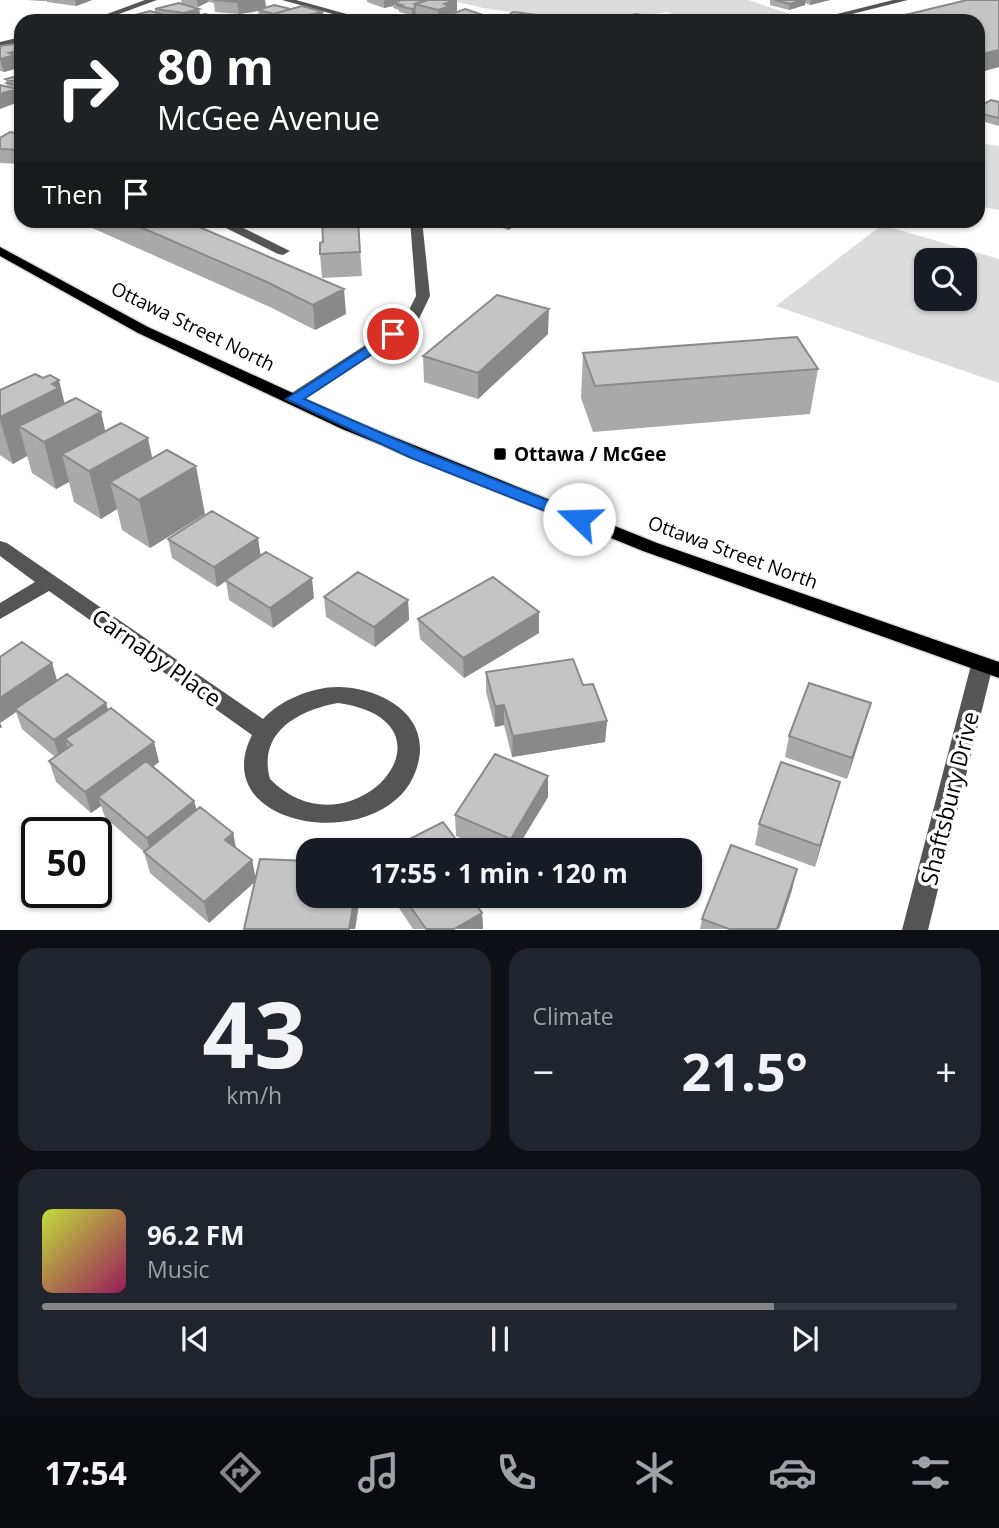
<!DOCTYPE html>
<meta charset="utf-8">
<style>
body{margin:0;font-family:"Open Sans",sans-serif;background:#20242c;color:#f1f3f6;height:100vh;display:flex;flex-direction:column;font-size:26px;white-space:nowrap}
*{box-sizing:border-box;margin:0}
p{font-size:23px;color:#9ea1a6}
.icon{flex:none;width:38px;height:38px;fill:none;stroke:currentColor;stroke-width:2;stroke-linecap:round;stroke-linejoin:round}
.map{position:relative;height:930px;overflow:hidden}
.details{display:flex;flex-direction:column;gap:18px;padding:18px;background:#0d0f14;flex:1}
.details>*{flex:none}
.guide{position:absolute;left:14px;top:14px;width:971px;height:214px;border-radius:21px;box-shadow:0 2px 5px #0004;background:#202124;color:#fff;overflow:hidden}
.buttons{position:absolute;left:914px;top:248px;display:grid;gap:14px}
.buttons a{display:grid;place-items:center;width:63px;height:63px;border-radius:14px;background:#171b24;box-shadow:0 2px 5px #0004;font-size:35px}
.speed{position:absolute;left:21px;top:817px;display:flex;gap:14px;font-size:35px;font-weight:700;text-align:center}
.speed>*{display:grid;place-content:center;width:91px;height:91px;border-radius:50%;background:#171b24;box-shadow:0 2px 5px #0004;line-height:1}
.speed .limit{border:4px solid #111;border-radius:10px;background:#fff;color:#111}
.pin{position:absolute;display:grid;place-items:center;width:60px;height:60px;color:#fff;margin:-30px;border:4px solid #fff;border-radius:50%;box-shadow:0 2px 7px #0007}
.me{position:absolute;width:77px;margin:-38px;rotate:291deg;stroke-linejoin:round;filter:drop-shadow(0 0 5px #0008)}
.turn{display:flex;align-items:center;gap:24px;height:147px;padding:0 28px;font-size:32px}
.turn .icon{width:91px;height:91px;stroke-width:2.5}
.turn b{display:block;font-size:49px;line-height:60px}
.then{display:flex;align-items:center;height:66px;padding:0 28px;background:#0003;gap:14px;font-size:26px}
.big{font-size:52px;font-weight:700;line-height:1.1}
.details .tile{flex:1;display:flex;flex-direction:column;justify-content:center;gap:10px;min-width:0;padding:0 24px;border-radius:21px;background:#20242c}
.details .dial{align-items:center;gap:0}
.dial b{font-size:91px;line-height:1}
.song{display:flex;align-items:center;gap:21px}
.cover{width:84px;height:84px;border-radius:10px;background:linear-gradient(135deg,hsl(70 70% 55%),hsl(330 70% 35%))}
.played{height:7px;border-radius:4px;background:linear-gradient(90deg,#858687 80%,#363941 80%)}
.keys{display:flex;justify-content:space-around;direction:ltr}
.heat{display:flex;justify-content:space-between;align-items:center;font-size:38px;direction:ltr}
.details .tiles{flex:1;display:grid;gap:18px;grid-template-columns:1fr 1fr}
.tile:last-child{grid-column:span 2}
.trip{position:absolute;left:296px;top:838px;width:406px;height:70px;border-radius:21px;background:#171b24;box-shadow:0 2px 5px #0004;font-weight:700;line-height:70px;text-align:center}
.tab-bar{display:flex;height:112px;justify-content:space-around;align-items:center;background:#090b0e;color:#9ea1a6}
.tab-bar .icon{width:49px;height:49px}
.tab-bar .active{color:#858687}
.tab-bar b{font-size:32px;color:#f1f3f6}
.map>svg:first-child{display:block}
</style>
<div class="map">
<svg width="999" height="930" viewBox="0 0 999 930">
<rect width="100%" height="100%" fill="#fff"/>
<path fill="#dcdcdc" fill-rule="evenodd" d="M449 0H748L796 16 773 21H693L667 12 608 20 558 19 483 8Z
M978 143 999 146V210L978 206Z
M882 225 999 259V383L776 306ZM926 261H964V299H926Z"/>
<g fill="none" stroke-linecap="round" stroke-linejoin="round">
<defs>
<path id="major" d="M0 247 148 327 354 421 657 543 999 662V678L643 551 342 429 138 333 0 256Z"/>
</defs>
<use href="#major" stroke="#dbdbdb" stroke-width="3"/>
<path fill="#555" fill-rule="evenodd" d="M145 0H157L100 21H88Z
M282 0H296L372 21H358Z
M893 0H908L824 21H809Z
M21 37V43L0 48V42Z
M210 220H227L290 251 283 255 278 254Z
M410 220H422L430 296 417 323 299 402H287L285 399 287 396 404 320 416 296Z
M0 541 7 543 263 719C280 700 314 686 340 687 379 688 428 713 419 759 401 859 202 834 252 735L49 591 0 619V603L35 582 0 556ZM338 703C471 722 351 861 270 779 257 732 299 710 338 703Z
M982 657 990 660 993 665 928 930H902L971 665 974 660Z"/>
<use href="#major" fill="#000" fill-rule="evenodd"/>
</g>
<path fill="#a9a9a9" d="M27 0H92L76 6 47 2V1H40Z
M181 0H265L266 8 323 12 324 19 335 21H274V20L259 16 258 10 239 14 215 12 214 3 208 2 198 7 188 6 199 9 200 15 185 19 174 18H176L177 21H136L135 15 155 12V9L182 4Z
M367 0H398L396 2 457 0V11L450 14 483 18 500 21H444V20L436 21 416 16V14L412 15 399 12V10L393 8V6L384 8 367 2Z
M770 0H830L810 5 805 3V5L789 10 770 5Z
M506 17H538L545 21H506Z
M0 46 17 64 18 68 4 72 0 71Z
M21 75V99L18 98 19 102 7 87 6 79Z
M999 102V126L978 120V107Z
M21 134V164L0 163V138Z
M81 220H183L346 314 315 330 270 307 81 223Z
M358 220 362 276 322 278 320 254 323 242Z
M482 220H526L508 230Z
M548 334 478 399 424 382 423 356Z
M583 353 818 369 810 414 593 432 581 398Z
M0 390 65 403 101 412 105 431 152 458 205 514 150 548 122 530 117 509 101 519 74 502 69 482 56 489 32 473 27 456 13 464 0 455Z
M168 539 261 556 314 598 273 628 229 600 226 581 217 587 172 558Z
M324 597 408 600 409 620 375 647 326 617Z
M539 612V633L464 678 420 639 418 619Z
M22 642 52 663 57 681 67 674 106 703 108 710 111 708 154 742 159 762 153 767 194 801 197 810 200 807 233 833 236 848 252 860 256 880 260 859 308 861V896H360L355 929H244L255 881 209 923 150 873 144 852 105 817 101 806 91 813 56 782 49 761 55 757 22 729 16 712 0 723 2 727 0 728V657Z
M486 672 583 685 607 721 605 742 512 757 504 725 495 727 486 692Z
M871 703 865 723 847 779 785 757 789 736Z
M548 776V797L516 850H490L456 836 455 815Z
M834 802 815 867 755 845 759 824Z
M792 890 779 929H700L702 919Z
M391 896H470L482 913 483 929H413Z"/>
<path fill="#898989" d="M75 0H92L76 6Z
M197 0H208V2L198 7Z
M254 0H265L266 8 254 12 239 14 237 2Z
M384 0H398L396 1V3H393V6L384 8Z
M457 0V11L450 13V17H444V20L438 21V10L444 4Z
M803 0H806L805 5 789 10 790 4Z
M811 0H830L810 5Z
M415 8 416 14 412 15V9Z
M199 9 200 15 185 19 184 13Z
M323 12 324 21H289L288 19Z
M483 15V21H457V20Z
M21 50V63L17 64 18 68 4 72 0 59 9 53Z
M999 50V67L978 73V55Z
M16 89 19 102 0 109V94Z
M508 220H526L508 230Z
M344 289 346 314 315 330 313 305Z
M549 309 548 334 478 399V373Z
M59 380 70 426 101 412 111 458 148 438 158 485 110 482 117 509 101 519 89 471 62 454 69 482 56 489 44 442 19 426 27 456 13 464 0 420V406Z
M196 466 205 514 150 548 139 500Z
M258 538 261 558 217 587 214 567Z
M312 578 314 598 273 628 270 608Z
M408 600 409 620 375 647 374 627Z
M539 612V633L464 678 463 658Z
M52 663 58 684 15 709 16 712 0 723 2 727 0 728V698Z
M106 703 112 723 72 745 65 739 70 754 60 761 54 740Z
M871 703 865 723 847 779 852 758Z
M504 705V725L495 727V706Z
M607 721 605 742 512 757 513 736Z
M154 742 159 762 105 802 98 797 101 806 91 813 85 792Z
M548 776V797L516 850H510L511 839Z
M840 782 834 802 815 867 820 846Z
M194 801 199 821 152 859 147 838Z
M233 833 237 854 225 840Z
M252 860 256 881 209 923 204 902Z
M797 869 792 890 779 929H777Z
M355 896H360V898L355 929H349Z
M482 913 483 929H454Z"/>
<path fill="#c4c4c4" stroke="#898989" stroke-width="2" d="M214 0H254L237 2Z
M401 0H417L424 1 415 4V8L412 9 399 6 402 5 393 3Z
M428 0H455L444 4 450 6 438 10 415 4Z
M775 0H803L790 4Z
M967 0H999V50L978 55V21H880Z
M179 3 199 9 184 13 155 9Z
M274 5 291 9 274 14 258 10Z
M302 6 323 12 288 19 273 14Z
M465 9 483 15 457 20 444 17Z
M150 11 176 18 167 21H154L135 15Z
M513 12 523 13H521L516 18 506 17Z
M521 13 538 15 536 16 545 17 543 21H513Z
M205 14 219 18 212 20 216 21H180Z
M638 14 645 19 657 18 661 21H628L622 16Z
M487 16 498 17 494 20 500 21H477Z
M553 16H572L571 18 579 21H552Z
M618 17 620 21H590L588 18Z
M693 17 701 21H670Z
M328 18 335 21H318Z
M14 44 21 46V50L9 53 15 55 0 59V46Z
M21 75V86L7 83 13 81 6 79Z
M0 85 16 89 0 94Z
M991 100 999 102V118L978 113V107Z
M10 132 21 134V150L0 149V138Z
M124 220H183L344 289 313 305 267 282Z
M322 220H358L360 252 320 254V243L323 242Z
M497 295 549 309 478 373 423 356Z
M797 337 818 369 595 386 583 353Z
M35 374 43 378 50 375 59 380 52 384 59 388 0 417V390Z
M76 398 101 412 44 442 19 426Z
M121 423 148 438 89 471 62 454Z
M167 450 196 466 139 500 110 482Z
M212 511 258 538 214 567 168 539Z
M266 552 312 578 270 608 225 580Z
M358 572 408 600 374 627 324 597Z
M493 577 539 612 463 658 418 619Z
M22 642 52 663 0 698V657Z
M573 659 583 685 593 684 607 721 513 736 504 705 495 706 486 672Z
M67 674 106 703 54 740 15 709Z
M809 683 871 703 852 758 789 736Z
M111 708 154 742 85 792 49 761 72 745 65 739Z
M495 754 548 776 511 839 455 815Z
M146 761 194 801 147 838 98 797Z
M781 762 840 782 820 846 759 824Z
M200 807 233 833 225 840 252 860 204 902 144 852Z
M443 822 464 850H388Z
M731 845 797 869 777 929H729L702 919Z
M260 859 308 861V896H355L349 929H244Z
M403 896H470L482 913 454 929H426Z"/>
<path fill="#1a73e8" stroke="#114b97" stroke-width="2" d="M393 330 398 331V337L304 399 420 450 585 515 587 519 585 522H573L409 457 286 399Z"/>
<rect fill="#000" stroke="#fff" stroke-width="2.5" x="493" y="447" width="14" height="14" rx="3.5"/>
<g text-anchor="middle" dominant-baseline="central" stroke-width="7" stroke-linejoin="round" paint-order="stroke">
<g font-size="19" fill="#000" stroke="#fff">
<text transform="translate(193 326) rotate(26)">Ottawa Street North</text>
<text transform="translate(733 552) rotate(20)">Ottawa Street North</text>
</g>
<g font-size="19" font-weight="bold" fill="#000" stroke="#fff" text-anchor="start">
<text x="514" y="454">Ottawa / McGee</text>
</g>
<g font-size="23" fill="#000" stroke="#fff">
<text transform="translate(157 657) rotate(35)">Carnaby Place</text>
<text transform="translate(949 798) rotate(-76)">Shaftsbury Drive</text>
</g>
</g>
</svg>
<div class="buttons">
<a><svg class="icon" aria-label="search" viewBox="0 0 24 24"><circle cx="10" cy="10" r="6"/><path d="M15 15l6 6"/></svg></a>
</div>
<div class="speed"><div class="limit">50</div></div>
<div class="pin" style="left:393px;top:334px;background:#d93025"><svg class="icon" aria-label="arrive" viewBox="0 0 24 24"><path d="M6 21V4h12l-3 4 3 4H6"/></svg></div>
<svg class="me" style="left:579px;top:519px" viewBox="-20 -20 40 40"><circle r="19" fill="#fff"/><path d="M0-13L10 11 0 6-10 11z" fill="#1a73e8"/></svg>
<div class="trip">17:55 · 1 min · 120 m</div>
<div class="guide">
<div class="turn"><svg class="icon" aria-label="right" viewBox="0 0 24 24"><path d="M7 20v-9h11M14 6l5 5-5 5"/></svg><div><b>80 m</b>McGee Avenue</div></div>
<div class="then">Then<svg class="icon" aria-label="arrive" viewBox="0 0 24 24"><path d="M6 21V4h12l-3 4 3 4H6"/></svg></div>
</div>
</div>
<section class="details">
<div class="tiles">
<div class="tile dial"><b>43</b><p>km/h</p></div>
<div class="tile"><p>Climate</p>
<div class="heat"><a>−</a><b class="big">21.5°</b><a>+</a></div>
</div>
<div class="tile">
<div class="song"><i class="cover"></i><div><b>96.2 FM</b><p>Music</p></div></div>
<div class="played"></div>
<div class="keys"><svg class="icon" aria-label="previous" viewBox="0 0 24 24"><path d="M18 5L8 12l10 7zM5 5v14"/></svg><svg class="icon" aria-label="pause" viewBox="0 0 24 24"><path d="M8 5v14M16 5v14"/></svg><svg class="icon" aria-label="next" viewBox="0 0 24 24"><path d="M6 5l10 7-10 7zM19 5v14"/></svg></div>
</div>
</div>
</section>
<nav class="tab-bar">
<b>17:54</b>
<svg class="icon active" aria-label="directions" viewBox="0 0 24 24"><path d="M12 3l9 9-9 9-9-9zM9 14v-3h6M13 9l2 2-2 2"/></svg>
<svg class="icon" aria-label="music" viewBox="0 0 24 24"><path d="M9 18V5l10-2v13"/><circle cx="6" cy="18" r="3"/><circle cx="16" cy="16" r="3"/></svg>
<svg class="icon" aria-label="phone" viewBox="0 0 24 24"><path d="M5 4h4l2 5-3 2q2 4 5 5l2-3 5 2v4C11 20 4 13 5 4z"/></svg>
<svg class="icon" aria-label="climate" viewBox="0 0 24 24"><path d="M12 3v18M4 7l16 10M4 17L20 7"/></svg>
<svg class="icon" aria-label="car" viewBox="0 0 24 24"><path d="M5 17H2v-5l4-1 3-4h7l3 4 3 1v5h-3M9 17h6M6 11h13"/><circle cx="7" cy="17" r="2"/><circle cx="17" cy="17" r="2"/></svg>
<svg class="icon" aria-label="filters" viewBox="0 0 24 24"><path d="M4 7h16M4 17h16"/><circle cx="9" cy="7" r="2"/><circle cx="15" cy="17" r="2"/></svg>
</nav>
